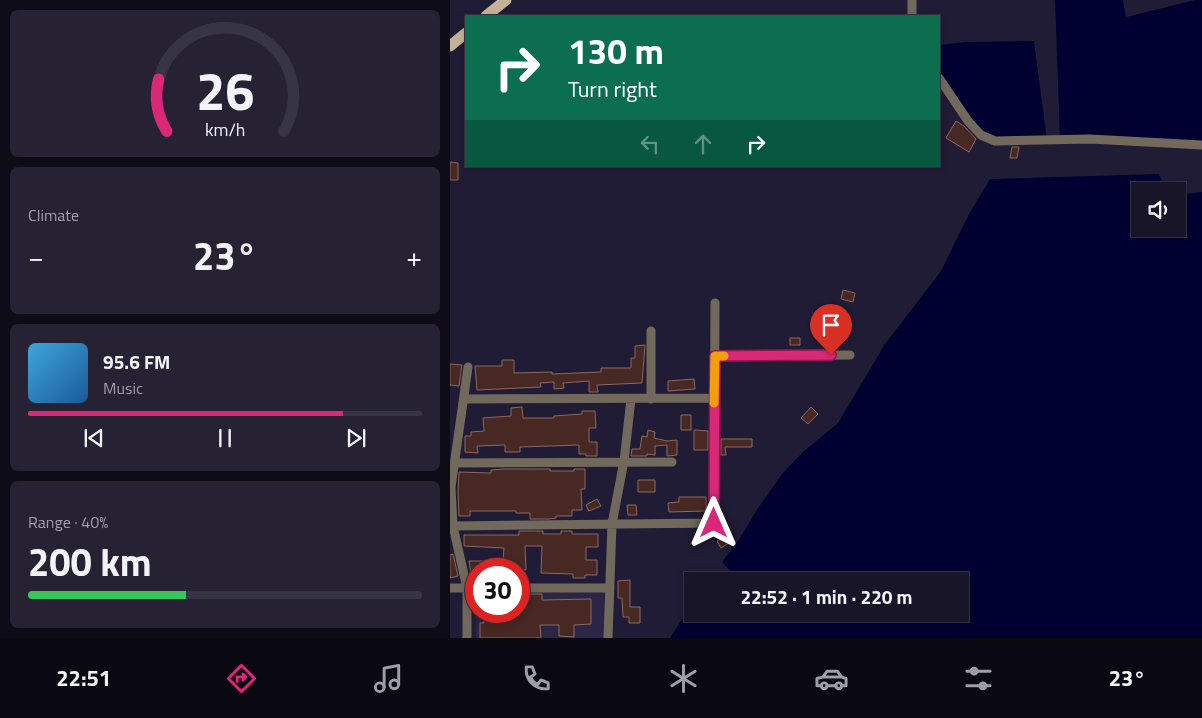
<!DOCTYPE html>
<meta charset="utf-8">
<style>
body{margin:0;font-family:"Titillium Web",sans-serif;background:#262234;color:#f1f3f6;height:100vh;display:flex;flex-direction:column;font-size:19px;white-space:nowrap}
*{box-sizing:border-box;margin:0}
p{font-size:16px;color:#9f9fa8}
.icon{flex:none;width:28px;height:28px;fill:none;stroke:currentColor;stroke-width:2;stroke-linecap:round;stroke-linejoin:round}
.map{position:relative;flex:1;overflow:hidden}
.side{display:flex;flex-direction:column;gap:10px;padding:10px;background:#0e0c16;width:450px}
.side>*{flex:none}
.guide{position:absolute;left:15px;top:15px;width:475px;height:152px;border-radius:0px;box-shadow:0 2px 8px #0003,0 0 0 1px #373445;background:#0b6e4f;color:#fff;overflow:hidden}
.controls{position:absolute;left:681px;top:182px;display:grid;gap:10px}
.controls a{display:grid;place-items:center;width:55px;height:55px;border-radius:0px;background:#191528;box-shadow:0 2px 8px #0003,0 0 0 1px #373445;font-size:25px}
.speed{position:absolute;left:15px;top:558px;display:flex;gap:10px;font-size:25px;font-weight:700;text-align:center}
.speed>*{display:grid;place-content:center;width:65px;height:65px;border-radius:50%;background:#191528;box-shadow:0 2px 8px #0003,0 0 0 1px #373445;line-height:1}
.speed .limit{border:8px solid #d22;background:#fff;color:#111}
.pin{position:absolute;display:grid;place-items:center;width:42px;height:42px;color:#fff;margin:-51px -21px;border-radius:50% 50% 50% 0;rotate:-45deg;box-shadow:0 0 5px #0007}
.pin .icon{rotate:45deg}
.me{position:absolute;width:55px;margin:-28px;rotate:0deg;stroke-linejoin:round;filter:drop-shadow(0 0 4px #0008)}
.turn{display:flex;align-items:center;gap:18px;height:105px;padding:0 20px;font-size:22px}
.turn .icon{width:65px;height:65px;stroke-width:2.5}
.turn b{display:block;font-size:35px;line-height:42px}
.lanes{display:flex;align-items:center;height:48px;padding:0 20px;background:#0003;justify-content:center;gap:25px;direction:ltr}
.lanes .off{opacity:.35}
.big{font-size:38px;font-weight:700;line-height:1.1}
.side .card{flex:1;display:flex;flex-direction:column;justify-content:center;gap:8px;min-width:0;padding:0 18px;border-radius:8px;background:#262234}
.side .dial{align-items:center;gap:0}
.dial svg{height:130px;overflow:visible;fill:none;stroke:#373445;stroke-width:7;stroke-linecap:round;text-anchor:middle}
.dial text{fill:#f1f3f6;stroke:none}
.song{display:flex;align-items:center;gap:15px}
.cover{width:60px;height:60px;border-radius:8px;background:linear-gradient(135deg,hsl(200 70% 55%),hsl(210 70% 35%))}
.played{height:5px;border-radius:2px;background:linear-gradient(90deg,#db2777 80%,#373445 80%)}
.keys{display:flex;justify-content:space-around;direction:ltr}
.heat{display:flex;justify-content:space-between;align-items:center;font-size:28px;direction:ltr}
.charge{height:8px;border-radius:4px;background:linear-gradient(90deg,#34c759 40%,#373445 0)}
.trip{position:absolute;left:234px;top:572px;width:285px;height:50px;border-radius:0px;background:#191528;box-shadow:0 2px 8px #0003,0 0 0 1px #373445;font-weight:700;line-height:50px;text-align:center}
.dock{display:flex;height:80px;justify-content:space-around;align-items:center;background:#0a0810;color:#9f9fa8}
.dock .icon{width:35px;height:35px}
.dock .on{color:#db2777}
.dock b{font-size:22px;color:#f1f3f6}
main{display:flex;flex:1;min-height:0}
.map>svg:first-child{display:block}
</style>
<main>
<section class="side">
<div class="card dial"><svg viewBox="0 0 100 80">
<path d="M14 69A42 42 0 1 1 86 69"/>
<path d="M14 69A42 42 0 0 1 9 37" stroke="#db2777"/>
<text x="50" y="56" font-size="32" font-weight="700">26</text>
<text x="50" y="72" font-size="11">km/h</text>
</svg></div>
<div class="card"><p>Climate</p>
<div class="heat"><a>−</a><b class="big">23°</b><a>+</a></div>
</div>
<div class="card">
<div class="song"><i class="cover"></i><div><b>95.6 FM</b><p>Music</p></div></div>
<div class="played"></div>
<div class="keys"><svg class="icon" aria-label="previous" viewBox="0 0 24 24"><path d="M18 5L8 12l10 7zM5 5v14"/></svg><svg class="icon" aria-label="pause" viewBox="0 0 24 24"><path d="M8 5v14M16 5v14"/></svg><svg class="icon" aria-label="next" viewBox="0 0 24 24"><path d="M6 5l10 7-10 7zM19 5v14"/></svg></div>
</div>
<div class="card"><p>Range · 40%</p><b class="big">200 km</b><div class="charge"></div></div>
</section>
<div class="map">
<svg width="752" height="638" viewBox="0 0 752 638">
<rect width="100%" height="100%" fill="#211c36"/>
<path fill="#2b2645" d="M154 590 155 638H26L25 593 26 611H69V592Z"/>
<path fill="#000131" d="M605 0H673L676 17 745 0H752V145L610 139Z
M584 41 597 140 545 141 531 135 489 78V45L515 42Z
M709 174 716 191H690V229H728V195L752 192V638H220L241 605 242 614H510V581H275L281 572 272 562 290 538 306 511 332 474 353 452 388 423 435 344 491 271 519 214 540 179Z"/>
<path fill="#472822" stroke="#8c6861" d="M506 121 514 126 526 139 519 152 496 138Z
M562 147H569L567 158H560Z
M0 162 8 163V180H0Z
M393 290 405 293 403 302 391 299Z
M340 338H350V345H340Z
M195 345 192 383 147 385 148 392H139V381L113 383 114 388 104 389V382L90 383 91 387 27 390 25 366H52V360H64V373L102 372V374L151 372V368H181V358H185V346Z
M0 364 12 365 9 386 0 385Z
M244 379 245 389 218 391V381Z
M72 407 73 418H104V416L132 414V411H145L146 428H139V442H147V456H136V454H129V445L70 447V452H55V445L27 446 28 453 15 452V436H21V432L34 431 33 418 61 416V408Z
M361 407 368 414 358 424 351 418Z
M231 415H241V430H231Z
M198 430 205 432 204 438 217 441 227 440V455L217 456V445L205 446V455L197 454V456H181L182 449H190L192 436 197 437Z
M244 430 258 431V450H244Z
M271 439H302V447H275L276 455H271Z
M53 469H100V471H124V469H135V489H131L132 510H122V516H106V518L99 519H80V513H66V511H20V516H9L8 492 9 472 41 473V470Z
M188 480H205V492H188Z
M229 497H256V511L219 512 218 503 229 502Z
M147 499 151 506 139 511 136 505Z
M177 505H186L187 515H178Z
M69 531H93V534H111V531H122V534H148V547H136V560H147V575H135V578H123V574L91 573 92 546H75L76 570 26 569V581H22L19 561H53L54 548 14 546V535H69Z
M274 536 279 543 271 548 267 541Z
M3 554 8 576 0 578V555Z
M180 580V607H190V623H179V617H173L172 598H168V581Z
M69 594H92V600L141 599V624L124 625V637L109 636V625H90L91 638H30V623H34L33 611H69Z"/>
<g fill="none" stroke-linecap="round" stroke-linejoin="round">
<path stroke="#71695c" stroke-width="9" d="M462 16V0
M489 78 518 121 531 135 545 141 640 139 752 145
M201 331V399
M265 356 400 355
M14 399 264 398
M4 463 222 462
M3 526 264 523 265 303
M0 588H26
M69 588H160
M17 638V588L3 526 1 487 18 367
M158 638 162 524 174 461 181 399"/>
<path stroke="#c3b298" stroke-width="11" d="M36 16 56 0
M0 46 16 33"/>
</g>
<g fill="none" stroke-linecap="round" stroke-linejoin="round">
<defs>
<path id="route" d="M264 523 265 356 381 355"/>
</defs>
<use href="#route" stroke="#8e194d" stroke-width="12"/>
<use href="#route" stroke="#db2777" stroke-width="9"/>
<path stroke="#f59e0b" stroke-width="9" d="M264 403 265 356H274"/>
</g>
</svg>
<div class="controls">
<a><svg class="icon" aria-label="sound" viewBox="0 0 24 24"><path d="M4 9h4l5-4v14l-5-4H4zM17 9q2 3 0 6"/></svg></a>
</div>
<div class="speed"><div class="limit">30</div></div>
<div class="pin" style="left:381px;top:355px;background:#d93025"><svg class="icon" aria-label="arrive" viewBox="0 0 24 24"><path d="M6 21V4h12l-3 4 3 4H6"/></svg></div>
<svg class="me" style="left:264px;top:523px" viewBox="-20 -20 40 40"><path d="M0-17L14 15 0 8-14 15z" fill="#db2777" stroke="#fff" stroke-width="4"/></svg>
<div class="trip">22:52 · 1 min · 220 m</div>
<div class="guide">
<div class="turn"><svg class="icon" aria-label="right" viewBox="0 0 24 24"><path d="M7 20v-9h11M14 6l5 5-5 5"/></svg><div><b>130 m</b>Turn right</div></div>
<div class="lanes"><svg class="icon off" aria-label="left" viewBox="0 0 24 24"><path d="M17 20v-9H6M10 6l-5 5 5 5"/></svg><svg class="icon off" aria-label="ahead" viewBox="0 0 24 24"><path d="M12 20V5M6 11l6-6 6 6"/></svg><svg class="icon" aria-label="right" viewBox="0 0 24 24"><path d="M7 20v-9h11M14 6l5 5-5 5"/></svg></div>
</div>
</div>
</main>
<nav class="dock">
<b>22:51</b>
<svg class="icon on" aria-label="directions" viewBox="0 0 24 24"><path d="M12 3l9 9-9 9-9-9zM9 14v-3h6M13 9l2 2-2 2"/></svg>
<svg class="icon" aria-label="music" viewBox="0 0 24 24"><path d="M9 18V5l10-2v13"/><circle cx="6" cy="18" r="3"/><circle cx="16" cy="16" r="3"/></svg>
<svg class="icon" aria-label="phone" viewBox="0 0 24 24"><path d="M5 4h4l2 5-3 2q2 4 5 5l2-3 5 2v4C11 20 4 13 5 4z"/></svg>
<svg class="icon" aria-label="climate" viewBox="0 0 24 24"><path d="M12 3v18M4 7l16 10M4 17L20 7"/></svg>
<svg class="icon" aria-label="car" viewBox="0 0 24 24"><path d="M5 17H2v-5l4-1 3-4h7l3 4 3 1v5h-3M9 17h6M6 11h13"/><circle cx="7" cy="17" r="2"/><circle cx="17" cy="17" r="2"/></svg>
<svg class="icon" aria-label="filters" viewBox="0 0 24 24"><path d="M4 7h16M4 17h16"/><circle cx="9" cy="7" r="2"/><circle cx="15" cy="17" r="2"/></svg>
<b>23°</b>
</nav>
